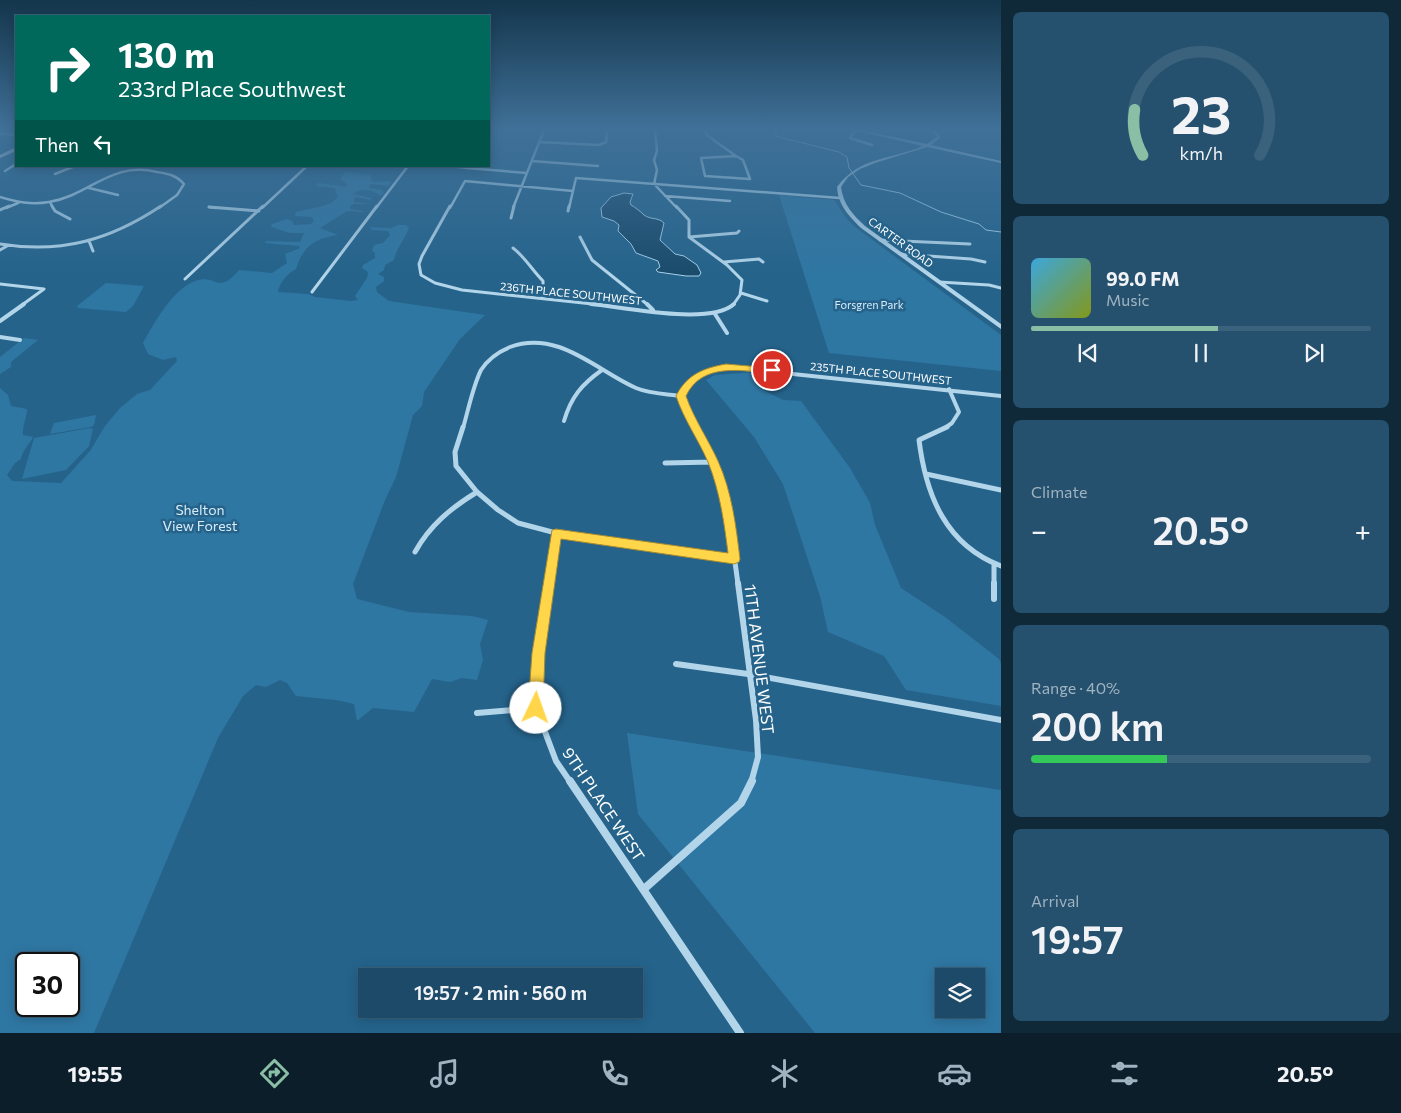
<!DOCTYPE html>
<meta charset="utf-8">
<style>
body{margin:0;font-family:Commissioner,sans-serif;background:#25516e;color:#f1f3f6;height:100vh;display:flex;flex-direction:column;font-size:19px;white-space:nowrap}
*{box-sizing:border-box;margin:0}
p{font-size:16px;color:#a0b3c0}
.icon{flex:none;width:28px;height:28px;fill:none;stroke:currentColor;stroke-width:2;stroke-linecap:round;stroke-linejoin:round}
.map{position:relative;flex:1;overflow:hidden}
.sheet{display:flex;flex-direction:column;gap:12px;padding:12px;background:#0f2939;width:400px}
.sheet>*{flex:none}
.hud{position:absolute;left:15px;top:15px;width:475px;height:152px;border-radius:0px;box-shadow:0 2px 12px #0003,0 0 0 1px #3a627c;background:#00695c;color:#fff;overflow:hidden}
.fabs{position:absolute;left:935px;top:968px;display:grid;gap:10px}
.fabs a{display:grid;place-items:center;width:50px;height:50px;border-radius:0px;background:#1c4a68;box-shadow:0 2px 12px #0003,0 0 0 1px #3a627c;font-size:25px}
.speed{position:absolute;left:15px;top:952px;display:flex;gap:10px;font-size:25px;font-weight:700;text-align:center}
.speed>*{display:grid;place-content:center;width:65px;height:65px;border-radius:50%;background:#1c4a68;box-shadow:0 2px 12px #0003,0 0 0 1px #3a627c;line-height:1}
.speed .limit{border:2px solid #111;border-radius:8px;background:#fff;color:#111}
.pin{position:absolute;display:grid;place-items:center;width:42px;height:42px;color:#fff;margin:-21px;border:2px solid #fff;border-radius:50%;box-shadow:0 1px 5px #0007}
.me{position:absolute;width:55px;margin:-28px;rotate:3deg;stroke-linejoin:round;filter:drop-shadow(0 0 4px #0008)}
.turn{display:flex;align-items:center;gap:18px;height:105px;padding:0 20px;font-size:22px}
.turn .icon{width:65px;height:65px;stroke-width:2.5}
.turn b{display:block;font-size:35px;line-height:42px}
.then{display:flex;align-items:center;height:48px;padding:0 20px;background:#0003;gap:10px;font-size:19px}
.big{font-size:38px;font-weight:600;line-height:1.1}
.sheet .tile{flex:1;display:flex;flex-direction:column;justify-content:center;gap:8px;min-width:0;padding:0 18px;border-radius:8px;background:#25516e}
.sheet .dial{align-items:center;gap:0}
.dial svg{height:130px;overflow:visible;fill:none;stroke:#3a627c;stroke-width:7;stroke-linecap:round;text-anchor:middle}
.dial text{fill:#f1f3f6;stroke:none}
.song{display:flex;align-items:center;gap:15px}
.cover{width:60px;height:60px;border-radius:8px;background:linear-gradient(135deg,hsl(200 70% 55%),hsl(70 70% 35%))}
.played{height:5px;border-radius:2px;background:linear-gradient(90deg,#8abfa5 55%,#3a627c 55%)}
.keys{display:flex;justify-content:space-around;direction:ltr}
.heat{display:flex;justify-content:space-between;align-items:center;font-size:28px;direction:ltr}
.charge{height:8px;border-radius:4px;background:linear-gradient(90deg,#34c759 40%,#3a627c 0)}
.trip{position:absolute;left:358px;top:968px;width:285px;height:50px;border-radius:0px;background:#1c4a68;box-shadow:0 2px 12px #0003,0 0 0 1px #3a627c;font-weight:600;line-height:50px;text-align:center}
.tab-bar{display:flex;height:80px;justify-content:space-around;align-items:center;background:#0b1e2a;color:#a0b3c0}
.tab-bar .icon{width:35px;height:35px}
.tab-bar .current{color:#8abfa5}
.tab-bar b{font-size:22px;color:#f1f3f6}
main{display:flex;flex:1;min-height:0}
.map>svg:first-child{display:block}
</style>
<main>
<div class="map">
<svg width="1001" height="1033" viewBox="0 0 1001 1033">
<rect width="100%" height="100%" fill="#25638b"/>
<path fill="#2f77a3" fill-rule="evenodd" d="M345 172 371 175V180L374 182 389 181 391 183 388 186 371 184 369 188 382 190 384 193 380 196C373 189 361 188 353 194L372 198 369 200 357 197 354 199V202L373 204H354L350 206V209L364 211 362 212 347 211 320 228 338 235C315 238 303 246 296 269 289 272 279 283 278 292L308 294 315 297 351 301 358 300 355 296 367 278 368 272 362 268 363 265 375 258V253L372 251 374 245 383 243 390 235 388 231 372 230 370 227 391 228 398 225H406L409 228C405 239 396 249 394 260L385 265 384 270 378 274 384 277V281L376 287 377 292 389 301 485 315 460 339 424 392 422 406 413 415 396 477 385 500 353 584 357 599 409 612 472 616 488 620 480 644 483 660 477 680 462 678 450 682 432 679 414 712 373 708 357 721 354 704 336 700 296 696 287 683 280 680 266 687 256 685 243 696 218 738 94 1033H0V388L8 395 11 406 27 409C27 419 22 425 23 435L33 437C29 445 22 451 21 459L15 463 7 475 12 481 61 483 90 451 105 426 120 408 137 394 150 390 177 361 176 357 163 360 148 354 143 343C154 323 173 289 195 281 217 273 217 296 239 270L272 273 287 263 285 254 300 248 299 246 264 243 267 241 300 242 304 233H290L271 227 272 224 287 219 292 221 294 225 311 224 314 221 312 217 295 216 296 212 323 206 333 202 338 196 335 191 336 188 316 186 318 183 347 187V184L340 179ZM26 964H69V1006H26Z
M779 195 834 200 847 219 855 227 1001 335V371L829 353Z
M106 283 144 286 133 306 126 312 78 308 77 306Z
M24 338 38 340 11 362V367L0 374V357Z
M757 372 765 391 783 400 801 401 850 468 870 503 875 525 901 588 945 617 999 659 1001 664V706L906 690 884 656 828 632 820 596 783 484 754 437 706 380 715 375Z
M96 415 94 425 91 427 50 434 54 423Z
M90 428 93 429 89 446 66 470 22 479 34 438Z
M627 733 1001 790V1033H815L638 814ZM944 976H976V1009H944Z"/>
<path fill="#1a4b6b" stroke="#a7d2eb" d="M624 193 633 194 630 202 631 205C636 208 640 211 644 215 651 220 658 217 664 223L660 240 675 254 684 256 697 265 701 273 699 276H686L658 272 656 270 660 267 658 261 636 253 631 244 618 231 619 225 614 221 602 217 601 208 611 197Z"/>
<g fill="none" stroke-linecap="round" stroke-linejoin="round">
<path stroke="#a7d2eb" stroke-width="1" d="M778 130 775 136 839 152 847 157 849 168 861 185 900 193 941 212 979 224 986 230 1001 232"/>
<path stroke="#b3d5ea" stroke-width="2.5" d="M655 130 657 151 654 160 657 170 654 184 677 208
M704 130 708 136 736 156
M855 130 850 138 872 145
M539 142 599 145 606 142 607 133
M736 156 743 160 750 179 705 176 701 158Z
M532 161 598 166
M466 168 527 173
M5 171 16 164
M55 174 75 166
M89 188 118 195
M665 196 730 201
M0 197C17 202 31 205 49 202 91 195 110 161 157 172 169 174 176 175 184 184L177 195 159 208
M50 202 53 208
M209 207 216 208
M6 208 18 203
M262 208 307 166
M376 208 408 166
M450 208 465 181 573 191
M513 208 544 130
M569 208 576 178 840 198"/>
<path stroke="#b3d5ea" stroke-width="3" d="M52 206 55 211 70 219
M450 206 422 256 419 264 421 275 435 283 462 290 602 305
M676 206 689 220V237L727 265 742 280 740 295 733 305
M209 207 259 211
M0 210 9 206
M568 211 569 206
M511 218 514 206
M580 237 592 260 648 305
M689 237 737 233 739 231
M880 240 970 244
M89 241 93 251
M0 244C61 254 110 240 161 206
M513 248C525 257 532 270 543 281V298
M0 250 7 246
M900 254 971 259 985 262
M724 262 759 259 763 262
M185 279 263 206
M939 282 989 285 1001 288
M0 284 44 289
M312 292 377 206
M741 293 767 301
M22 305 44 289"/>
<path stroke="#b3d5ea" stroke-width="4" d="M591 304C623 307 710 326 734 304
M647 304 653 310
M715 314 727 333
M0 321 24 304
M0 337 20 340
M681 396C692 377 706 370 727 367L1001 396
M681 396 695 428
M564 421C571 397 582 384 602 370
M463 428C468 411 473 386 481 370 488 359 498 352 510 347 558 329 597 371 636 388 650 394 666 394 681 396
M945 428 952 423 959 412 949 389"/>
<path stroke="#b3d5ea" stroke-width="5" d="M463 427 455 452 456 466 477 492 498 510 518 523 556 533 734 559
M694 427 713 462 727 504 738 584
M947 427 919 440C926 496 946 545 1001 566
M665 463 713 462
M926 474 1001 490
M415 552C430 525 451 508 477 492
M994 564V584
M548 584 556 533"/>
<path stroke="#b3d5ea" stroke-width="6" d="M548 583 538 653 536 708 556 761 571 783
M738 583 756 720 758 757 751 783
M994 583V599
M676 664 748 674 1001 720
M477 713 536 708"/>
<path stroke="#b3d5ea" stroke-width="8" d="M570 781 740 1033
M644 889 741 803 752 781"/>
<path fill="#b3d5ea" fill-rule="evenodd" d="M853 130H861L927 144 937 137 931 130H935L941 137 931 145 1001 161V163L927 147 875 163 860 169 848 177 841 187C843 204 853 215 865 226L1001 324V329L861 228C849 216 838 205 837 187 860 156 891 160 923 146Z
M0 133 16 134V136L0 135Z
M436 166 465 167 469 166 466 169Z"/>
<path fill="#deeef8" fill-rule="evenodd" d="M14 148H16V151L0 158V155Z"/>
</g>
<linearGradient id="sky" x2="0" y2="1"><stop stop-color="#14364c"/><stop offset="0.47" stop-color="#407198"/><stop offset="1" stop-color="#407198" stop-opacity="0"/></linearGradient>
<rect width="1001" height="275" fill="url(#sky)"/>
<path fill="#ffd54a" stroke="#a68a30" d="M726 364 772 368 777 370 772 373C741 371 702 362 686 396 694 419 708 439 718 461 732 492 736 526 740 559L739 562 734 564 561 539 545 653 543 708 541 714 536 716 530 714 528 708 532 653 552 530 556 529 728 553C724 522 720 492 708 462 698 439 684 420 676 396 687 374 704 368 726 364Z"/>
<g text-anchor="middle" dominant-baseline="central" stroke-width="5" stroke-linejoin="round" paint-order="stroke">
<g font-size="11" fill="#fff" stroke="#25638b">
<text transform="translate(901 242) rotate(36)">CARTER ROAD</text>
<text transform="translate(571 293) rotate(6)">236TH PLACE SOUTHWEST</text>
<text transform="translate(881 373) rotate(6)">235TH PLACE SOUTHWEST</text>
</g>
<g font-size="11" fill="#d7ecf8" stroke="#25638b">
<text x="869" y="304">Forsgren Park</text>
</g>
<g font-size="14" fill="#d7ecf8" stroke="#25638b">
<text x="200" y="509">Shelton<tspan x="200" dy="16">View Forest</tspan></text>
</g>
<g font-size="16" fill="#fff" stroke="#25638b">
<text transform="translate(760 659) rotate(83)">11TH AVENUE WEST</text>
<text transform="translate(604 804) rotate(56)">9TH PLACE WEST</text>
</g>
</g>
</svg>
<div class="fabs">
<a><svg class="icon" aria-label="layers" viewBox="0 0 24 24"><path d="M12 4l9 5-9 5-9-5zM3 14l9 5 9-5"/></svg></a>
</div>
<div class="speed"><div class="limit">30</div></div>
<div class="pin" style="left:772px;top:370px;background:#d93025"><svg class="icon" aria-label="arrive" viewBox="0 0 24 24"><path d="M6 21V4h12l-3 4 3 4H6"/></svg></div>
<svg class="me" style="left:536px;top:708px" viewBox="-20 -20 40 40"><circle r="19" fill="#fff"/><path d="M0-13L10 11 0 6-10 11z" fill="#ffd54a"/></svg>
<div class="trip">19:57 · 2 min · 560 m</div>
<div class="hud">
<div class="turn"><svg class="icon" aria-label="right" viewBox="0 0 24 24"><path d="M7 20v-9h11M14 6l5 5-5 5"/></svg><div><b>130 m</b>233rd Place Southwest</div></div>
<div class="then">Then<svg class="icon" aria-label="left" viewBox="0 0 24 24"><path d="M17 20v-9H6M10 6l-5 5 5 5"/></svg></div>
</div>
</div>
<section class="sheet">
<div class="tile dial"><svg viewBox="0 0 100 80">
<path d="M14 69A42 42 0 1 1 86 69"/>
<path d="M14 69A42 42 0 0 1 9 41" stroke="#8abfa5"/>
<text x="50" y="56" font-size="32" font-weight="700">23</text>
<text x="50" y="72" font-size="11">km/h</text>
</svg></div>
<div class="tile">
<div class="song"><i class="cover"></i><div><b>99.0 FM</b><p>Music</p></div></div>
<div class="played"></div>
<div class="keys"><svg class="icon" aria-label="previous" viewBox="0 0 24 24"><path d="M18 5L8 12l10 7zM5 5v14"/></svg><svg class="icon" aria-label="pause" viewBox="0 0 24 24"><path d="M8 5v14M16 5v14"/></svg><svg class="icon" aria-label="next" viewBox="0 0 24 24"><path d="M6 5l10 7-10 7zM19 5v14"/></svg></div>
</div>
<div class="tile"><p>Climate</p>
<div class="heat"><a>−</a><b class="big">20.5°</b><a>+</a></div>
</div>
<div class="tile"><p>Range · 40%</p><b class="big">200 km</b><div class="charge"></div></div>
<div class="tile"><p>Arrival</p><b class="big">19:57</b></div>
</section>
</main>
<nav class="tab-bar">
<b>19:55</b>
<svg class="icon current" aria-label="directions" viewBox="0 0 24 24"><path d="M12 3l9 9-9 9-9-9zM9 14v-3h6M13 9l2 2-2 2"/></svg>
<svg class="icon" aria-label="music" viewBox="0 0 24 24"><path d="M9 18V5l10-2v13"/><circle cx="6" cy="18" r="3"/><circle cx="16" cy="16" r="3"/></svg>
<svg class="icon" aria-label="phone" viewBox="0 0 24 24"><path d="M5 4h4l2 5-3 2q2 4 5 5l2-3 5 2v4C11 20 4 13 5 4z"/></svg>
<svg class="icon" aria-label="climate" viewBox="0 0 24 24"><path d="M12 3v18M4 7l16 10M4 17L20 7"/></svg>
<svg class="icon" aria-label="car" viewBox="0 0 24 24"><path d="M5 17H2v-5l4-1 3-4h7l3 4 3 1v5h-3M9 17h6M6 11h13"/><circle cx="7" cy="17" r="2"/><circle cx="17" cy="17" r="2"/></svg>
<svg class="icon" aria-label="filters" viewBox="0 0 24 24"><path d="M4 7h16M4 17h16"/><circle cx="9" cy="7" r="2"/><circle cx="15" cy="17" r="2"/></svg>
<b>20.5°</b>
</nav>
